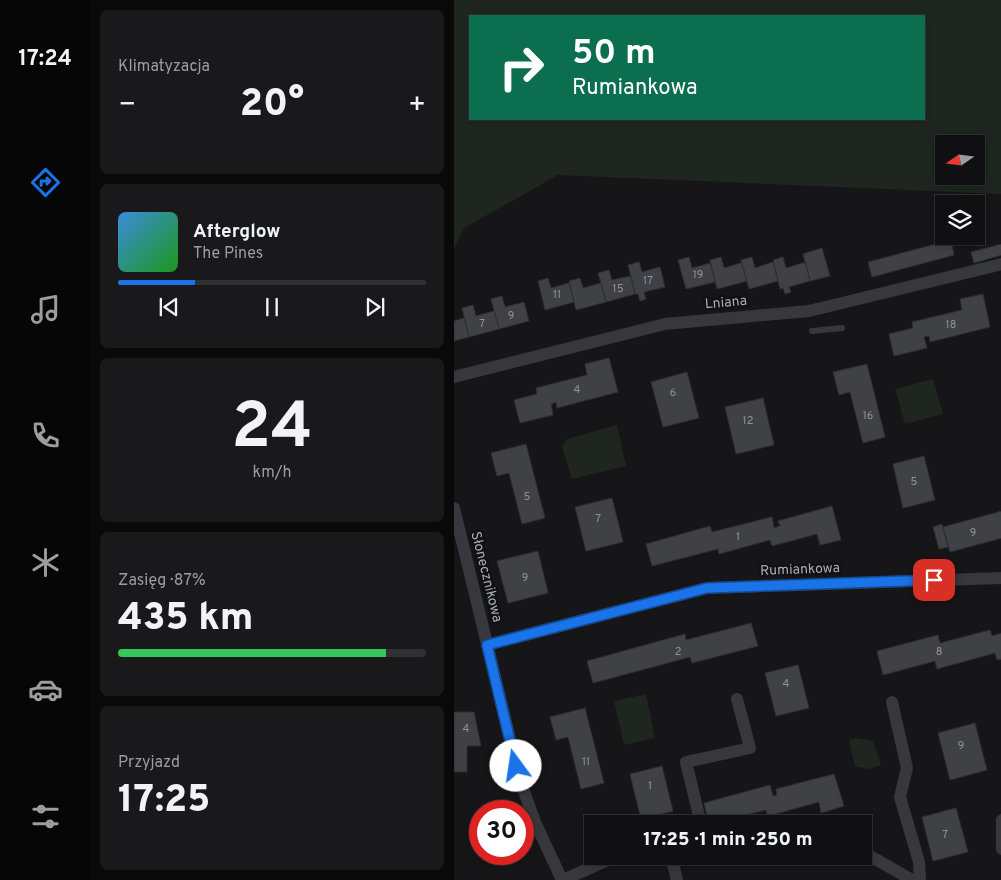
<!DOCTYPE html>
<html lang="pl">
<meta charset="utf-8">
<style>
body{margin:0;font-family:Overpass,sans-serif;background:#19191b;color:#f1f3f6;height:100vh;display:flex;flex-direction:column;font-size:19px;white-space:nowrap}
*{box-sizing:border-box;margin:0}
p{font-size:16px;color:#9c9d9f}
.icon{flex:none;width:28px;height:28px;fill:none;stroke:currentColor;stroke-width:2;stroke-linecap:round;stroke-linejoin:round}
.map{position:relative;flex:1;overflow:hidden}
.panel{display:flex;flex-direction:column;gap:10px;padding:10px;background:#09090a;width:364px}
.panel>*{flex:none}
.hud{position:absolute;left:15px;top:15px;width:456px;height:105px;border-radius:0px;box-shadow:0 2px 8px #0003,0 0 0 1px #303032;background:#0b6e4f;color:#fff;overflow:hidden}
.needle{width:32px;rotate:256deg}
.buttons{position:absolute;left:481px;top:135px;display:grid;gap:10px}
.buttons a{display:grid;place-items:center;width:50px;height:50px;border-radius:0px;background:#101012;box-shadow:0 2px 8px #0003,0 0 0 1px #303032;font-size:25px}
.speed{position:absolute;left:15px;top:800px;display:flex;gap:10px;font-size:25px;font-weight:700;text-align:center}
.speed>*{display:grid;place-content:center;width:65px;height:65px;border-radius:50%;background:#101012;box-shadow:0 2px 8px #0003,0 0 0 1px #303032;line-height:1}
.speed .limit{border:8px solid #d22;background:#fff;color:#111}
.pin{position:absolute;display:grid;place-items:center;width:42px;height:42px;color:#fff;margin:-21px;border-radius:10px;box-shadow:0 2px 8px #0006}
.me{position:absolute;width:55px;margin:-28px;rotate:346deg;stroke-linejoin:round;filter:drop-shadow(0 0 4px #0008)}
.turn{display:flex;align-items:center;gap:18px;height:105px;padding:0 20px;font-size:22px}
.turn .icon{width:65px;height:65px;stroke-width:2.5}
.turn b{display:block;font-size:35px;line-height:42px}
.big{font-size:38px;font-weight:800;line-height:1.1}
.panel .widget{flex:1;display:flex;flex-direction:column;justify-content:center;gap:8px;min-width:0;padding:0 18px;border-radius:8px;background:#19191b}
.panel .dial{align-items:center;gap:0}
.dial b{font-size:65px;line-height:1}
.song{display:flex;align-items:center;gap:15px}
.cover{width:60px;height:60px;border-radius:8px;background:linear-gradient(135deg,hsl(210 70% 55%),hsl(120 70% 35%))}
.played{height:5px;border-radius:2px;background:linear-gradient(90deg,#1a73e8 25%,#303032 25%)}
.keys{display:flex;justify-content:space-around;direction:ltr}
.heat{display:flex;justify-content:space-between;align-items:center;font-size:28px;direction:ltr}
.charge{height:8px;border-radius:4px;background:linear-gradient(90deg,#34c759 87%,#303032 0)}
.trip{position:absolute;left:130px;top:815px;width:288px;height:50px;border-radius:0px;background:#101012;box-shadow:0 2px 8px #0003,0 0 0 1px #303032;font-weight:800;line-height:50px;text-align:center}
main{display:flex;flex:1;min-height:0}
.tab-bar{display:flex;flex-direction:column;width:90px;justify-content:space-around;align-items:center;background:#060607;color:#9c9d9f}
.tab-bar .icon{width:35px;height:35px}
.tab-bar .active{color:#1a73e8}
.tab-bar b{font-size:22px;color:#f1f3f6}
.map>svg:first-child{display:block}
</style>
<main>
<nav class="tab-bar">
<b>17:24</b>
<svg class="icon active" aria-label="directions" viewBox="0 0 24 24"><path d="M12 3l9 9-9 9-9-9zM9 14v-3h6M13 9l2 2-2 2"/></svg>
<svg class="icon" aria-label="music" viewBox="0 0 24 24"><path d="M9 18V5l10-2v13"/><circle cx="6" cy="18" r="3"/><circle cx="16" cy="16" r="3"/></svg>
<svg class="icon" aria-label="phone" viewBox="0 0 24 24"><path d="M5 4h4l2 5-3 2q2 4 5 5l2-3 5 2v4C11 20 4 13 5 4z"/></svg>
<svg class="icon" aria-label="climate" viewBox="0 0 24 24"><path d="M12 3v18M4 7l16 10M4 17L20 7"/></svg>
<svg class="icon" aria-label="car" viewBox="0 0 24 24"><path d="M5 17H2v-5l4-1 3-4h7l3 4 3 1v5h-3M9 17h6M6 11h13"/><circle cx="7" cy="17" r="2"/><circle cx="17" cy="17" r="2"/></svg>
<svg class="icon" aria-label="filters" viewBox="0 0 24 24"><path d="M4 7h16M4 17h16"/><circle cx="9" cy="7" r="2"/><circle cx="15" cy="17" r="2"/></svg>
</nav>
<section class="panel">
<div class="widget"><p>Klimatyzacja</p>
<div class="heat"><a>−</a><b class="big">20°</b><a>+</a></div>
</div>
<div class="widget">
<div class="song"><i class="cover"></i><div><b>Afterglow</b><p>The Pines</p></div></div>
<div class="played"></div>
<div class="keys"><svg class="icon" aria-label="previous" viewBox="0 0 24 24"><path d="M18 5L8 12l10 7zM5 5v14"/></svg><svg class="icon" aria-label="pause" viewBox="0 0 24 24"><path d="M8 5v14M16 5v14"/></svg><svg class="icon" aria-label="next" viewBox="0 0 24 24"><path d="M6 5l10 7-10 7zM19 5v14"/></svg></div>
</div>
<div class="widget dial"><b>24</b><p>km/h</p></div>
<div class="widget"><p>Zasięg · 87%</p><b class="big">435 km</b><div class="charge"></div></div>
<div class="widget"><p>Przyjazd</p><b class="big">17:25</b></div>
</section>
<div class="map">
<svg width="548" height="880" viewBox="0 0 548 880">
<rect width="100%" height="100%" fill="#161618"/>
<path fill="#1e261f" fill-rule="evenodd" d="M0 0H547V194L104 175 10 228 0 249ZM16 16H470V119H16ZM490 144H522V176H490Z
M479 379 489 414 451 424 441 389Z
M163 425 172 466 118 479 108 447 113 439Z
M192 694 201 738 170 745 160 701Z
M402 738 419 741 427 765 415 769 401 766 395 740Z"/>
<path fill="#404145" stroke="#303034" d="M525 223 531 238 518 243 516 236H522V224Z
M497 240 500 255 418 277 414 262Z
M548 244V255L520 263 517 252Z
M368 248 376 276 356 281 349 254Z
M235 257 238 268 256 263 261 282 232 289 224 260Z
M267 257 270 268 287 263V260L293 281 263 289 256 260Z
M298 257 301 268 319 262 324 281 295 289 287 260Z
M329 257 332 268 352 262 356 281 335 287 337 292 331 294 329 288 326 289 319 260Z
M185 262 188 272 206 267 211 287 190 292 192 299 186 301 184 294H181L174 265Z
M155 270 158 280 177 276 181 294 152 302 144 273Z
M94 278 97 288 115 283 120 302 91 310 84 281Z
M126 278 129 288 147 283 152 302 122 310 115 281Z
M529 294 536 327 476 342 475 336 470 337 473 348 440 356 435 334 459 328 458 322 508 310 506 299Z
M48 296 51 307 70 302 75 321 45 329 37 299Z
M19 305 22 316 40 311 45 329 15 337 8 308Z
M10 318 15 337 0 341V321Z
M155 358 164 392 103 408 102 402 97 404 99 415 66 423 60 400 83 394 82 388 133 375 131 364Z
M413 364 431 437 409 443 396 392 385 395 379 372Z
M233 372 245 418 209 427 197 382Z
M309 398 320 445 282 454 271 407Z
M72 444 91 518 68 524 55 473 43 476 37 453Z
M470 456 481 500 449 508 439 464Z
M158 498 169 542 132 551 121 507Z
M378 506 387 540 366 545 363 534 318 546 316 540 265 554 264 549 198 566 192 544 256 526 258 532 318 517 320 528 326 526 324 521Z
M548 511V538L496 552 489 527Z
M488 524 494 547 485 549 479 527Z
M84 551 94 593 54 603 43 561Z
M297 623 304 646 238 663 236 657 139 683 133 661 231 634 232 640Z
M536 630 538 636 548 633V659L543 660 541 653 483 669 481 661 429 675 423 651 484 635 486 643Z
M344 665 355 708 322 716 311 673Z
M131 708 150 783 127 789 114 737 102 740 96 717Z
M0 712H20L27 746H13V772H0Z
M521 723 533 770 496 780 484 733Z
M208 766 219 811 187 819 176 774Z
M380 774 390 806 367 813 365 802 314 816 312 810 255 824 250 803 316 785 319 796 323 795 322 789Z
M502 808 514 852 479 861 468 817Z"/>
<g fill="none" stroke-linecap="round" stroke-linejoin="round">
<path stroke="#37383d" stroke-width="6" d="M358 331 388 328"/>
<path stroke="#37383d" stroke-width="12" d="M0 377 211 324 355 311 548 264
M0 508 66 780 81 822 108 880
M33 645 253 588 548 578
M438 702 453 768 446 797 465 862 466 880
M548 820V849
M247 824 232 762 296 748 283 699
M409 852 458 880
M217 856 223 880
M109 880 154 860 180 856"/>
</g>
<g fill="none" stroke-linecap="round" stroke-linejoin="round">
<defs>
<path id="route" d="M62 766 33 645 253 588 480 580"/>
</defs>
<use href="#route" stroke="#114b97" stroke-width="12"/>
<use href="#route" stroke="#1a73e8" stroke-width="9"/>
</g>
<g text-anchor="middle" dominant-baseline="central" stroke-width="5" stroke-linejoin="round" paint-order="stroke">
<g font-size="11" fill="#8e929b">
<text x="244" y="275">19</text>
<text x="194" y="281">17</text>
<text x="164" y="289">15</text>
<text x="103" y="295">11</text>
<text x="57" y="316">9</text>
<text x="28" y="324">7</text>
<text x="497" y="325">18</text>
<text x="123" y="390">4</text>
<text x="219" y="393">6</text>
<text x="414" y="416">16</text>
<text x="294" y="421">12</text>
<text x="460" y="482">5</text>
<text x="73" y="497">5</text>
<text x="144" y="519">7</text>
<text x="519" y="533">9</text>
<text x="284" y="537">1</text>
<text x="71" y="578">9</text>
<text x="224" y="652">2</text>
<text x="485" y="652">8</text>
<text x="332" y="684">4</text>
<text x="12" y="729">4</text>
<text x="507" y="746">9</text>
<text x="132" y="762">11</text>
<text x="196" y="786">1</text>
<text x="491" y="835">7</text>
</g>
<g font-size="14" fill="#a8adb8" stroke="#111113">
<text transform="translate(272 303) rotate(-5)">Lniana</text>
<text transform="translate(346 570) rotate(-2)">Rumiankowa</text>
<text transform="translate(32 577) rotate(76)">Słonecznikowa</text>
</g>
</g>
</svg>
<div class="buttons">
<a><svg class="needle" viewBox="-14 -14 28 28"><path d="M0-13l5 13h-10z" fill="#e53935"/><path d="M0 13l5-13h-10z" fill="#9c9d9f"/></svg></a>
<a><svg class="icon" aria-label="layers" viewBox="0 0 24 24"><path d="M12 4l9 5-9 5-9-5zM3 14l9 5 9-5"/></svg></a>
</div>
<div class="speed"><div class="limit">30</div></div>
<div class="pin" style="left:480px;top:580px;background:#d93025"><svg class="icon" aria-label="arrive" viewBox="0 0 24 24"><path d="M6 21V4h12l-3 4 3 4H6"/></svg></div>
<svg class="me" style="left:62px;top:766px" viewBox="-20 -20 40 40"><circle r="19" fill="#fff"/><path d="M0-13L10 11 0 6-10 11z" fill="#1a73e8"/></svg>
<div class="trip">17:25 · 1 min · 250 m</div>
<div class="hud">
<div class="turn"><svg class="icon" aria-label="right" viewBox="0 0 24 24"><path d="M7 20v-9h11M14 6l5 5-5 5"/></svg><div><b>50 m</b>Rumiankowa</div></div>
</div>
</div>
</main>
